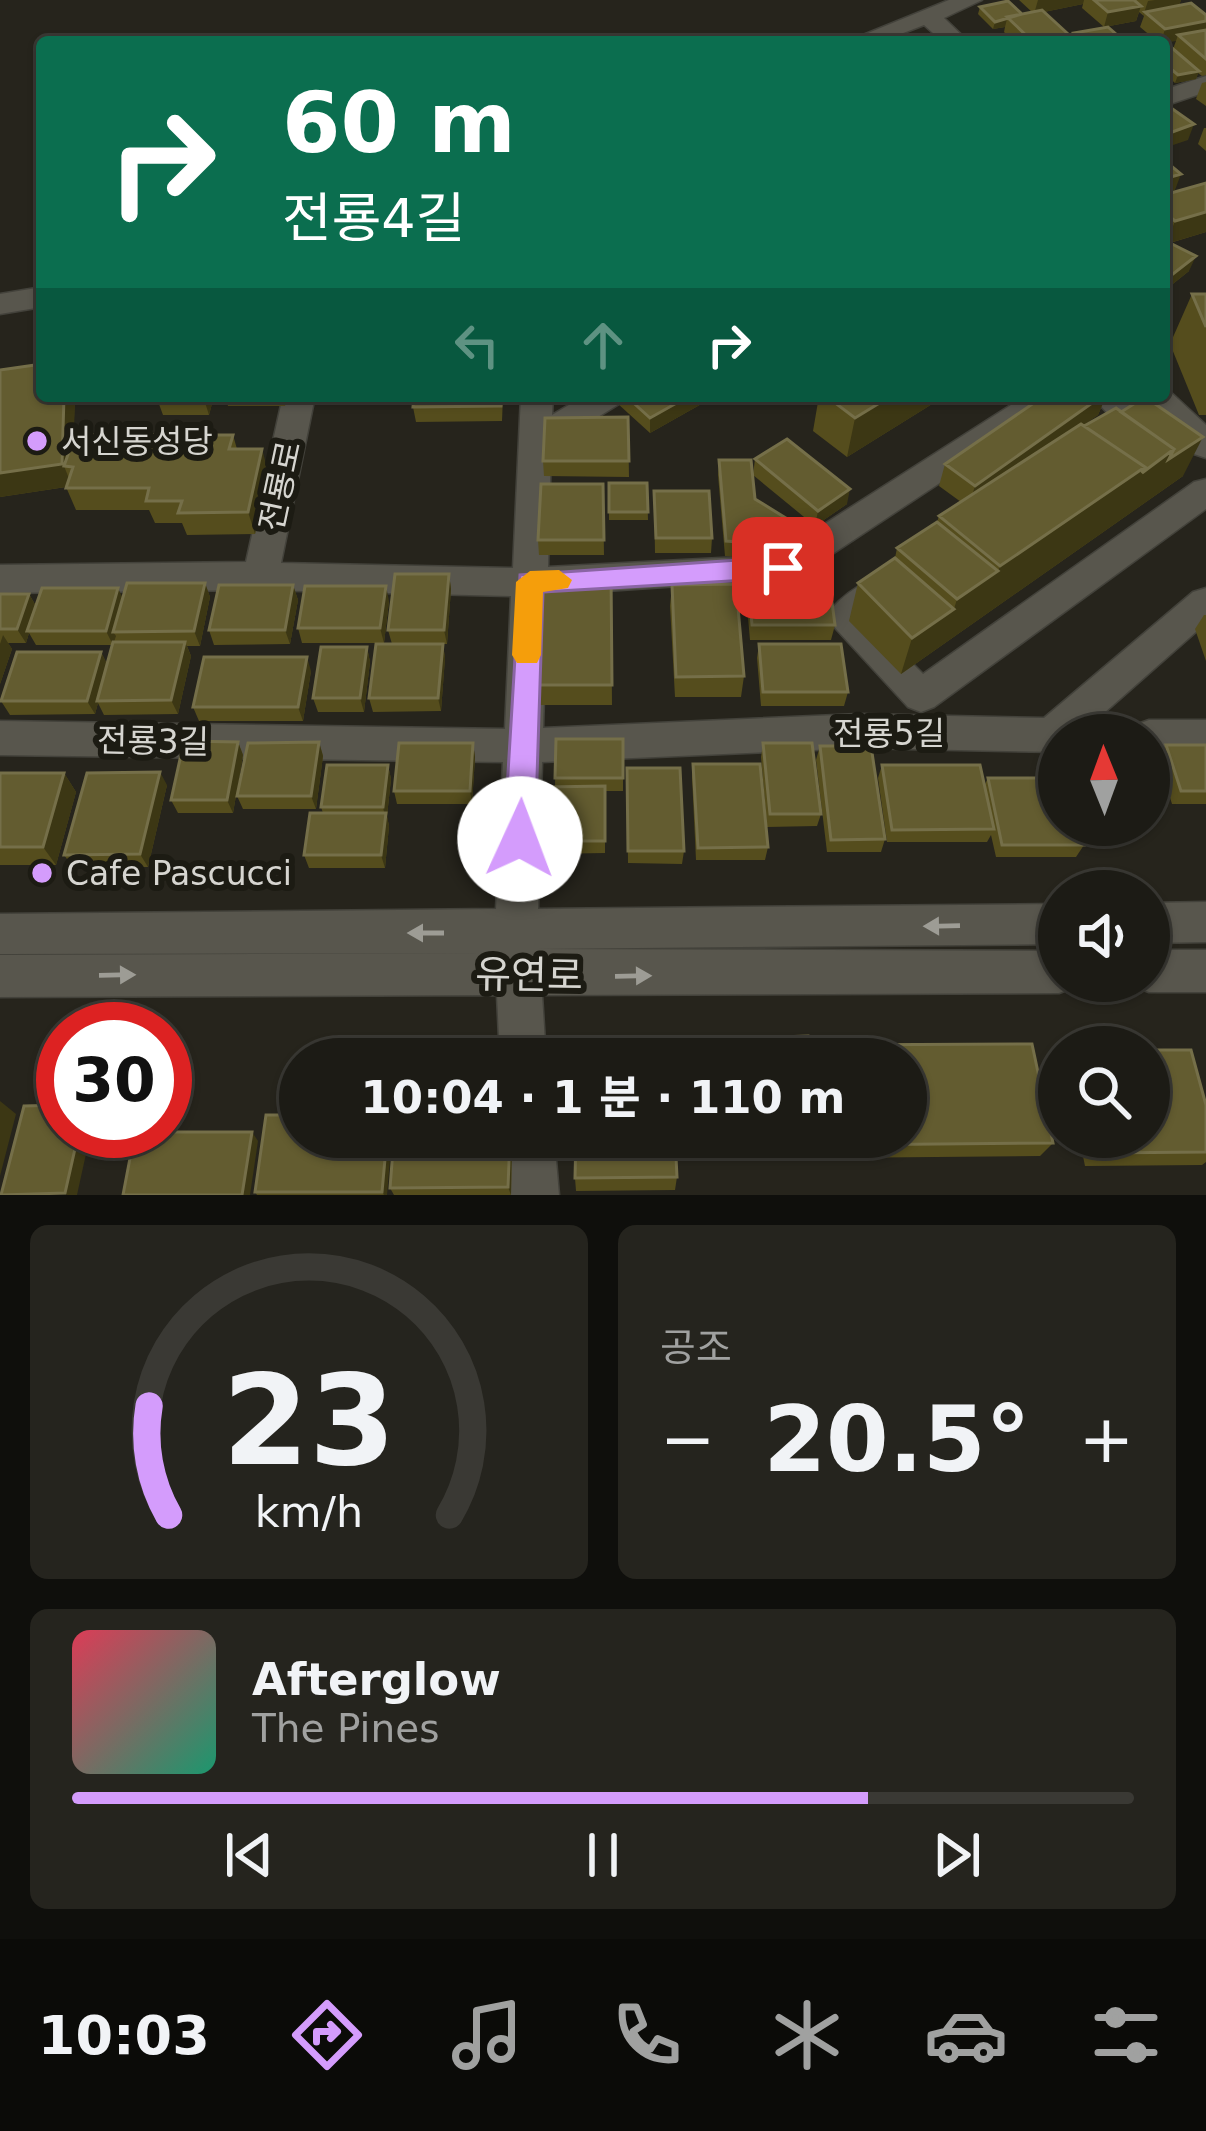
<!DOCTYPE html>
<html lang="ko">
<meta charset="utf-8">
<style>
body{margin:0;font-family:"DejaVu Sans","Noto Sans KR",sans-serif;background:#25241e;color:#f1f3f6;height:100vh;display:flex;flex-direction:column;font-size:45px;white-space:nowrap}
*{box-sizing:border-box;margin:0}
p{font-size:39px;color:#a0a1a0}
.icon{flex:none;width:66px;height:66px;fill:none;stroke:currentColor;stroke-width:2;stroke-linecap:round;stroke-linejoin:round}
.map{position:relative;height:1195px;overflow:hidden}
.drawer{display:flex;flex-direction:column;gap:30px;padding:30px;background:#0f0f0c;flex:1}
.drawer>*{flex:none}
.top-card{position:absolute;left:36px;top:36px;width:1134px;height:366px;border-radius:12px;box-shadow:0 3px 9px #0004,0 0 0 3px #3a3934;background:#0b6e4f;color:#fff;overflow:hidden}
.needle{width:78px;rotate:359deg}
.buttons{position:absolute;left:1038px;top:714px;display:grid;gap:24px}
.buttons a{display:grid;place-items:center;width:132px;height:132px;border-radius:50%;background:#1c1b15;box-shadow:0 3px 9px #0004,0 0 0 3px #3a3934;font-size:60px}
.speed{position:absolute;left:36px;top:1002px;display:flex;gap:24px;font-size:60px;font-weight:700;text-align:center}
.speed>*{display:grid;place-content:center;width:156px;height:156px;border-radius:50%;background:#1c1b15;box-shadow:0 3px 9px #0004,0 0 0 3px #3a3934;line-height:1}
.speed .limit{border:18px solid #d22;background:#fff;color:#111}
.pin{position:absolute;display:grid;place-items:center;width:102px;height:102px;color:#fff;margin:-51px;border-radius:24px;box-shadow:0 6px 18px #0006}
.me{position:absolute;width:132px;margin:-66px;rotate:2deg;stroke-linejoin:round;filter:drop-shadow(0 0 9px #0008)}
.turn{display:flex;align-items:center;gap:42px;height:252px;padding:0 48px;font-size:54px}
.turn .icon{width:156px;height:156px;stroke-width:2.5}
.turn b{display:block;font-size:84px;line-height:102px}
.lanes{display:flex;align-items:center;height:114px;padding:0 48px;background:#0003;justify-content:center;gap:60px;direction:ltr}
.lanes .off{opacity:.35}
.big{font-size:90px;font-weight:700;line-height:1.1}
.drawer .card{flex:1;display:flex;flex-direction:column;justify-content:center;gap:18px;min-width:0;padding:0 42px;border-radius:18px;background:#25241e}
.drawer .dial{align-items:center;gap:0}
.dial svg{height:312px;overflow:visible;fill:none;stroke:#3a3934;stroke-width:7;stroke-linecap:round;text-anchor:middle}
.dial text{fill:#f1f3f6;stroke:none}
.song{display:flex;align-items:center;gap:36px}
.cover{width:144px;height:144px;border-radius:18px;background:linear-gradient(135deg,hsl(350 70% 55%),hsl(160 70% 35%))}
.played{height:12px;border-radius:6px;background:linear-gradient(90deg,#d49cfc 75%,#3a3934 75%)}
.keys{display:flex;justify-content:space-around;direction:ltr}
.heat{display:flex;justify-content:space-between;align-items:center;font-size:66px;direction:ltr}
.drawer .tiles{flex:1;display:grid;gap:30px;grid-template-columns:1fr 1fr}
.card:last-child{grid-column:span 2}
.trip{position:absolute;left:279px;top:1038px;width:648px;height:120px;border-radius:60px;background:#1c1b15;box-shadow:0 3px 9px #0004,0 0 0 3px #3a3934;font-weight:700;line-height:120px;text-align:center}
.tab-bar{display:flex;height:192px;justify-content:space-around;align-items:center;background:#0b0b08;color:#a0a1a0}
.tab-bar .icon{width:84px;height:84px}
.tab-bar .on{color:#d49cfc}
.tab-bar b{font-size:54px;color:#f1f3f6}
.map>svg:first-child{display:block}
</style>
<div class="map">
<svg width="1206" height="1195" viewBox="0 0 1206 1195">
<rect width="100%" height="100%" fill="#26241c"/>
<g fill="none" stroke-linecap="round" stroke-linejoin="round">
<defs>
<path id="minor" d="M949 0H982L944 18 969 42H943L924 25 880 42H846Z
M1206 76V92L1164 106V90Z
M42 287V307L0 314V294Z
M1164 386 1206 425V458L1194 454 1144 396H1164Z
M283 396H315L281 563 513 568 521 396H553L552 415 584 396H624L619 404 551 446 548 567 776 555 1025 396H1064L1059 404 796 578 547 595 543 728 860 714 1044 718 1193 592 1206 588V623L1079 735H1059V752L860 748 542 762 538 909 1059 904V944L539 949 1059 951V981H1077L1075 987 1059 993 542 995 546 1059H500L497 995 0 997V955L495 953 0 954V914L496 909 503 762 0 755V721L505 729 511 596 261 590 0 593V565L246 562Z
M1091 396H1126L1172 443 1168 451H1144Z
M1206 479V509L934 707 921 712 908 707 826 618C837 596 877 569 902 577L907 587 902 597 869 620 923 674 1194 482Z
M1149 720H1206V754H1149V735H1130L1135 725Z
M1206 902V942L1149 943V903Z
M1149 950H1206V992H1149L1133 986 1131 981H1149Z
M506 1137H554L559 1195H511Z"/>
</defs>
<use href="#minor" stroke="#43423b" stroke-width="3"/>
<use href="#minor" fill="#58564d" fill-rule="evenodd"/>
</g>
<path fill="#554d1d" d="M1019 0H1181L1179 5 1206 15V75L1202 76 1198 73 1196 79 1175 83 1164 73V49H1173L1176 41 1158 42 1140 27 1144 16 1139 12 1136 21 1104 27 1082 8 1083 4 1044 12 1067 33 1064 42H1003L1012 40 1004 32 1005 27 993 29 978 14 980 7 1022 14 1032 12Z
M1206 82V106L1196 99 1202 83Z
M1204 128H1206V151L1198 144Z
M1206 183V232L1170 243 1189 271 1164 291V195Z
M1192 294H1206V415H1199L1170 344Z
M42 396H75L73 443 233 435 237 449 268 471 255 534 187 535 182 523H155L149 510H76L66 487 0 497Z
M156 396H214L209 415H163Z
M225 396H287L285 406H228Z
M503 396 502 421 416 422 413 407Z
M617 396H712V398L650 433 617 403Z
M819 396H945L847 457 813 431Z
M1044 396H1106L1098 415 1083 425 1183 476 901 674 849 621 858 583 895 558 897 548 937 522 939 516 961 502 939 486 945 464Z
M628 417 629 477 544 476 543 461Z
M755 459 847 504 815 526 753 475Z
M719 460 755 499 802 528 799 543 781 560 725 556 718 475Z
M609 483H647L648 520H609Z
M603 484 604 555H539L538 540Z
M654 491 712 538 711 553H655Z
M449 574 451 589 447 644H443L445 658 441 711 373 712 369 698 392 644 388 630Z
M611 575 612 705H534L533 685Z
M748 580 835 625 831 640H750L746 595Z
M205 583 210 597 200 646H187L191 656 178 714 104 715 98 703 95 714 10 715 1 701 101 652 107 664 112 645H36L29 633 26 643H8L12 649 0 684V594H29L36 606 123 598Z
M293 585 298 600 290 644 214 645 209 630Z
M672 585 744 676 741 697H675L670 606Z
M389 601 384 643H302L298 628Z
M1204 615H1206V661L1195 629Z
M759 644 848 692 844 706H761L757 658Z
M367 647 370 662 364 712H318L313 698Z
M311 671 303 721H199L193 707Z
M556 739H623V791H605V853L547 854 546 841 555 786Z
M238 742 243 755 233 813H178L171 800Z
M319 742 323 756 316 809H243L237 796Z
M473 743 475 757 472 804H397L394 791Z
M763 743 821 814 817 826 767 827 761 757Z
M1166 745H1206V804H1172L1158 759Z
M820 746 885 839 881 852H827L816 760Z
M693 764 768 847 765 860H696L692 777Z
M388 765 391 779 387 816 389 826 385 868H309L304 855 323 813 321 807Z
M882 765 984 786 988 778 1084 845 1076 857H996L991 835 987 842H887L878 778Z
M627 768 684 851 682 864 628 863Z
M0 773H64L76 792 56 865H0Z
M167 785 148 867H73L64 855Z
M1032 1044 1053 1143 1040 1156 825 1158 823 1137H906V1059H815L820 1045Z
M1206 1105V1162L1202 1165 1085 1166 1079 1137H1149Z
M300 1115 387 1195H257L255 1192Z
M512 1137 511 1195H394L390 1188Z
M677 1177 675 1190 576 1191 575 1178Z"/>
<path fill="#3c3714" d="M1038 0H1084L1083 4 1034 14Z
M1155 0H1181L1178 9 1145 12 1143 16 1148 1Z
M1141 6 1136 21 1104 27 1108 12Z
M1007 19 1005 27 993 29 995 22Z
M1206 21V35H1178L1176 41 1161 42 1165 29Z
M1067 33 1064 42H1031V40Z
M1199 71 1196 79 1175 83 1178 75Z
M1194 124 1188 140 1164 148V135Z
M1181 174 1175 190 1164 193V179Z
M1206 212V232L1166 244 1175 221Z
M1196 256 1189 271 1164 291V281Z
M64 396H75L73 467 64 466 72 486 0 497V473Z
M203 396H214L209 415Z
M689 396H712V398L650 433V418Z
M891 396H945L847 457 855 418Z
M1102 396H1106L1098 415 968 508 975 486Z
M1203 437 1183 476 901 674 912 638 954 609 957 599 998 571 1000 566 1145 467 1174 449Z
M262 449 268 471 255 534 248 512Z
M850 489 847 504 815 526 818 511Z
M802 528 799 543 781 560 783 545Z
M449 574 451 589 447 644 444 630Z
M205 583 210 597 200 646 194 631Z
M293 585 298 600 290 644 285 630Z
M386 586 389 601 384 643 380 628Z
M118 588 125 603 113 632 116 636 113 645 106 631Z
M29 594 37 608 27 631 29 633 26 643 17 629Z
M3 635 12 649 0 684V644Z
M185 642 191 656 178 714 171 700Z
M443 644 445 658 441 711 438 698Z
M367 647 370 662 364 712 360 698Z
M101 652 108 666 95 714 87 701Z
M307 657 311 671 303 721 298 707Z
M238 742 243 755 233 813 227 800Z
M319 742 323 756 316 809 311 796Z
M473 743 475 757 472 804 470 791Z
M388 765 391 779 387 816 389 826 385 868 381 855 385 817 383 807Z
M160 772 167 785 148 867 140 854Z
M64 773 76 792 56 865 43 847Z
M0 1101 16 1114 0 1176Z
M79 1131H91L77 1195H67L65 1193Z
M252 1132 258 1141 250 1195H242Z
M387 1137H392L387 1195H384L382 1192Z
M510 1137H512L511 1195 508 1187Z"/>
<path fill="#635c30" stroke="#756f49" stroke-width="3" d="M1094 0H1134L1141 6 1108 12Z
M1008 1 1022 14 995 22 980 7Z
M1191 3 1206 15V21L1165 29 1145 12Z
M1042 10 1067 33 1031 40 1007 17Z
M1108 27 1125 42H1083L1074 33Z
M1206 30V59L1178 35Z
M1172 48 1199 71 1178 75 1164 63V49Z
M1164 103 1194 124 1164 135Z
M1164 160 1181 174 1164 179Z
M1206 183V212L1175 221 1164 212V195Z
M1164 240 1196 256 1164 281Z
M1192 294H1206V327Z
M42 364V396H64L62 464 0 473V370Z
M414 396H502L501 406 413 407Z
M626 396H689L650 418Z
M826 396H891L855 418Z
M1044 396H1102L975 486 945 464Z
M1145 397 1203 437 1169 459 1174 449 1121 412Z
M1116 408 1174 449 1142 473 1145 467 1084 426Z
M628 417 629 461H543L545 418Z
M1081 424 1145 467 1000 566 939 516Z
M84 435H233L229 449H262L248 512 178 513 182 501H146L149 488H66L73 467 64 466 72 443H81Z
M787 439 850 489 818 511 755 459Z
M719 460H751L755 499 802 528 783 545 726 541Z
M609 483H647L648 512H609Z
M541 484H603L604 540H538Z
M654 491H709L712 538H656Z
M937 522 998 571 957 599 897 548Z
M895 558 954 609 912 638 858 583Z
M395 574H449L444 630H388Z
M537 575H611L612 685H533Z
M748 580H829L835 625H752Z
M127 583H205L194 631 113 632Z
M736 584 744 676 676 677 672 585Z
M219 585H293L285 630H209Z
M305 586H386L380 628H298Z
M42 588H118L106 631H27Z
M0 594H29L17 629H0Z
M113 642H185L171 700 97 701Z
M376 644H443L438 698H369Z
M759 644H841L848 692H763Z
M321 647H367L360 698H313Z
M17 652H101L87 701H1Z
M204 657H307L298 707H193Z
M556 739H623V778H555Z
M184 741 238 742 227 800H171Z
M319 742 311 796H237L248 743Z
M399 743H473L470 791H394Z
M763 743H812L821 814H770Z
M1166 745H1206V791H1181Z
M820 746H871L885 839 831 840Z
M693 764H760L768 847 698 848Z
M327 765H388L383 807H321Z
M882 765H980L994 829 892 830Z
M627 768H680L684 851H628Z
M160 772 140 854 64 855 87 773Z
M0 773H64L43 847H0Z
M988 778H1059V825H1079L1084 845H1002Z
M605 786V841H546L547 787Z
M310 813H386L381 855H304Z
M808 1036 810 1059H744L743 1038Z
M1032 1044 1053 1143 831 1145 830 1137H906V1059H822L820 1045Z
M1149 1050H1191L1206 1105V1152L1099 1153 1095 1137H1149Z
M402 1052H512V1059H401Z
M63 1105V1131H79L65 1193 1 1195 24 1106Z
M266 1115H300V1137H387L382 1192H255Z
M135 1132H252L242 1195H123Z
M394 1137H510L508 1187 390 1188Z
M576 1137H675L677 1177 575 1178Z"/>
<defs><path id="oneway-solid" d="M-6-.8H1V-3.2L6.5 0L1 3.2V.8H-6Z" transform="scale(3)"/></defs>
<g fill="#9d9c95">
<use href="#oneway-solid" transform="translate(942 926) rotate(179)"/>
<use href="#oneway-solid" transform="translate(426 933) rotate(180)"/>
<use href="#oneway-solid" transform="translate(117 975) rotate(-1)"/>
<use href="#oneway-solid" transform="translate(633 976) rotate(-1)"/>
</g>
<path fill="#d49cfc" stroke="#8a65a4" stroke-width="3" d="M783 557 796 568 783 578 543 592 535 839 531 849 520 853 509 849 504 839 520 575Z"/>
<path fill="#f59e0b" d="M559 570 572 580 568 588 543 592 541 655 537 663H517L512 655 516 582 530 571Z"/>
<g fill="#d49cfc" stroke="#1c1b13" stroke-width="4.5">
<circle cx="37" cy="441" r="12"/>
<circle cx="42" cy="873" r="12"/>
</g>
<g text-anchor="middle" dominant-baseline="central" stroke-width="12" stroke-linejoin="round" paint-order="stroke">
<g font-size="33" fill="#d6d5d0" stroke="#1c1b13" text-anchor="start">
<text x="61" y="441">서신동성당</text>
<text x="66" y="873">Cafe Pascucci</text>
</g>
<g font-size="33" fill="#d6d5d0" stroke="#1c1b13">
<text transform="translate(280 486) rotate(-78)">전룡로</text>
<text x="889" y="733">전룡5길</text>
<text transform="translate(153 741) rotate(1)">전룡3길</text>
</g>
<g font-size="39" fill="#d6d5d0" stroke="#1c1b13">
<text transform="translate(529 975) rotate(1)">유연로</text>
</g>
</g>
</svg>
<div class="buttons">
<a><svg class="needle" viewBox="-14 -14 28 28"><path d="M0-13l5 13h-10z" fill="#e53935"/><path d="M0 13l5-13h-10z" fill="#a0a1a0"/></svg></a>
<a><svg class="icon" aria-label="sound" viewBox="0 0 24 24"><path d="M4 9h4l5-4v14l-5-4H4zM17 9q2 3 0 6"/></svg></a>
<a><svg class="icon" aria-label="search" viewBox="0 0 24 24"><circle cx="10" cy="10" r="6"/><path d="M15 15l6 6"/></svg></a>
</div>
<div class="speed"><div class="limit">30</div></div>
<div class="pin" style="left:783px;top:568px;background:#d93025"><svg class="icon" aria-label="arrive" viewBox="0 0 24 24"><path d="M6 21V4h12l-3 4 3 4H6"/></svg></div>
<svg class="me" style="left:520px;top:839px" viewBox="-20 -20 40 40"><circle r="19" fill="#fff"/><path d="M0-13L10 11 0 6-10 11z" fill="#d49cfc"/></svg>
<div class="trip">10:04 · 1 분 · 110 m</div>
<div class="top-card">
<div class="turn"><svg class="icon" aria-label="right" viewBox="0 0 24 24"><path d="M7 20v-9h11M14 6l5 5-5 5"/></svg><div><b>60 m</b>전룡4길</div></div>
<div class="lanes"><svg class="icon off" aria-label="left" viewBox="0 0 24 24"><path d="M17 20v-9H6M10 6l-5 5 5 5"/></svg><svg class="icon off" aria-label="ahead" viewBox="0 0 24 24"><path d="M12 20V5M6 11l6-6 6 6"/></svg><svg class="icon" aria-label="right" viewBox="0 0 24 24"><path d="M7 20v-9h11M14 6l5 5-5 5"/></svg></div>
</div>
</div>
<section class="drawer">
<div class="tiles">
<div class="card dial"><svg viewBox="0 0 100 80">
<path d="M14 69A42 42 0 1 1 86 69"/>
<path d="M14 69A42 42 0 0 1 9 41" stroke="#d49cfc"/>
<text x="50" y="56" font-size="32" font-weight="700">23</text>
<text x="50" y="72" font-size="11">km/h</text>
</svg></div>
<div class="card"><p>공조</p>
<div class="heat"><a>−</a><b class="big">20.5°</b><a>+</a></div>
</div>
<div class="card">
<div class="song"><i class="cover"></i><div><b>Afterglow</b><p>The Pines</p></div></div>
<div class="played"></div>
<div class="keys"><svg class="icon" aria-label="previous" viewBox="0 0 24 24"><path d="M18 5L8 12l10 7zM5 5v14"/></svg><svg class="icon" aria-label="pause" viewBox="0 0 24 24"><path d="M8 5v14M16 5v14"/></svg><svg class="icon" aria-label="next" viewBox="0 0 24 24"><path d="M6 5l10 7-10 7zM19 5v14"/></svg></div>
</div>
</div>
</section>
<nav class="tab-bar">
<b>10:03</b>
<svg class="icon on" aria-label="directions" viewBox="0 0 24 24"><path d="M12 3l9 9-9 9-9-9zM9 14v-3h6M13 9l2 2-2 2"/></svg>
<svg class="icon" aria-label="music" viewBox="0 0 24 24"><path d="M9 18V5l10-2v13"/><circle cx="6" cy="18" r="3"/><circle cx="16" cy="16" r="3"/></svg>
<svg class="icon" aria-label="phone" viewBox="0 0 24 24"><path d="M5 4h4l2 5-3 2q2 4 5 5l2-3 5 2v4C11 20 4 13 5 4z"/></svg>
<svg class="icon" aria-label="climate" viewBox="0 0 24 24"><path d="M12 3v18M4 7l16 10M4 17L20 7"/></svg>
<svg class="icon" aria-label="car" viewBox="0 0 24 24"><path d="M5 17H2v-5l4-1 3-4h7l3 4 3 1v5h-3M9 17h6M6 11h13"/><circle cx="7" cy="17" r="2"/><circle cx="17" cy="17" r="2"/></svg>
<svg class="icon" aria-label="filters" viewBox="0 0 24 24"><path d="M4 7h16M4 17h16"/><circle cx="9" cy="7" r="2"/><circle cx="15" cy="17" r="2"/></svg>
</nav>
